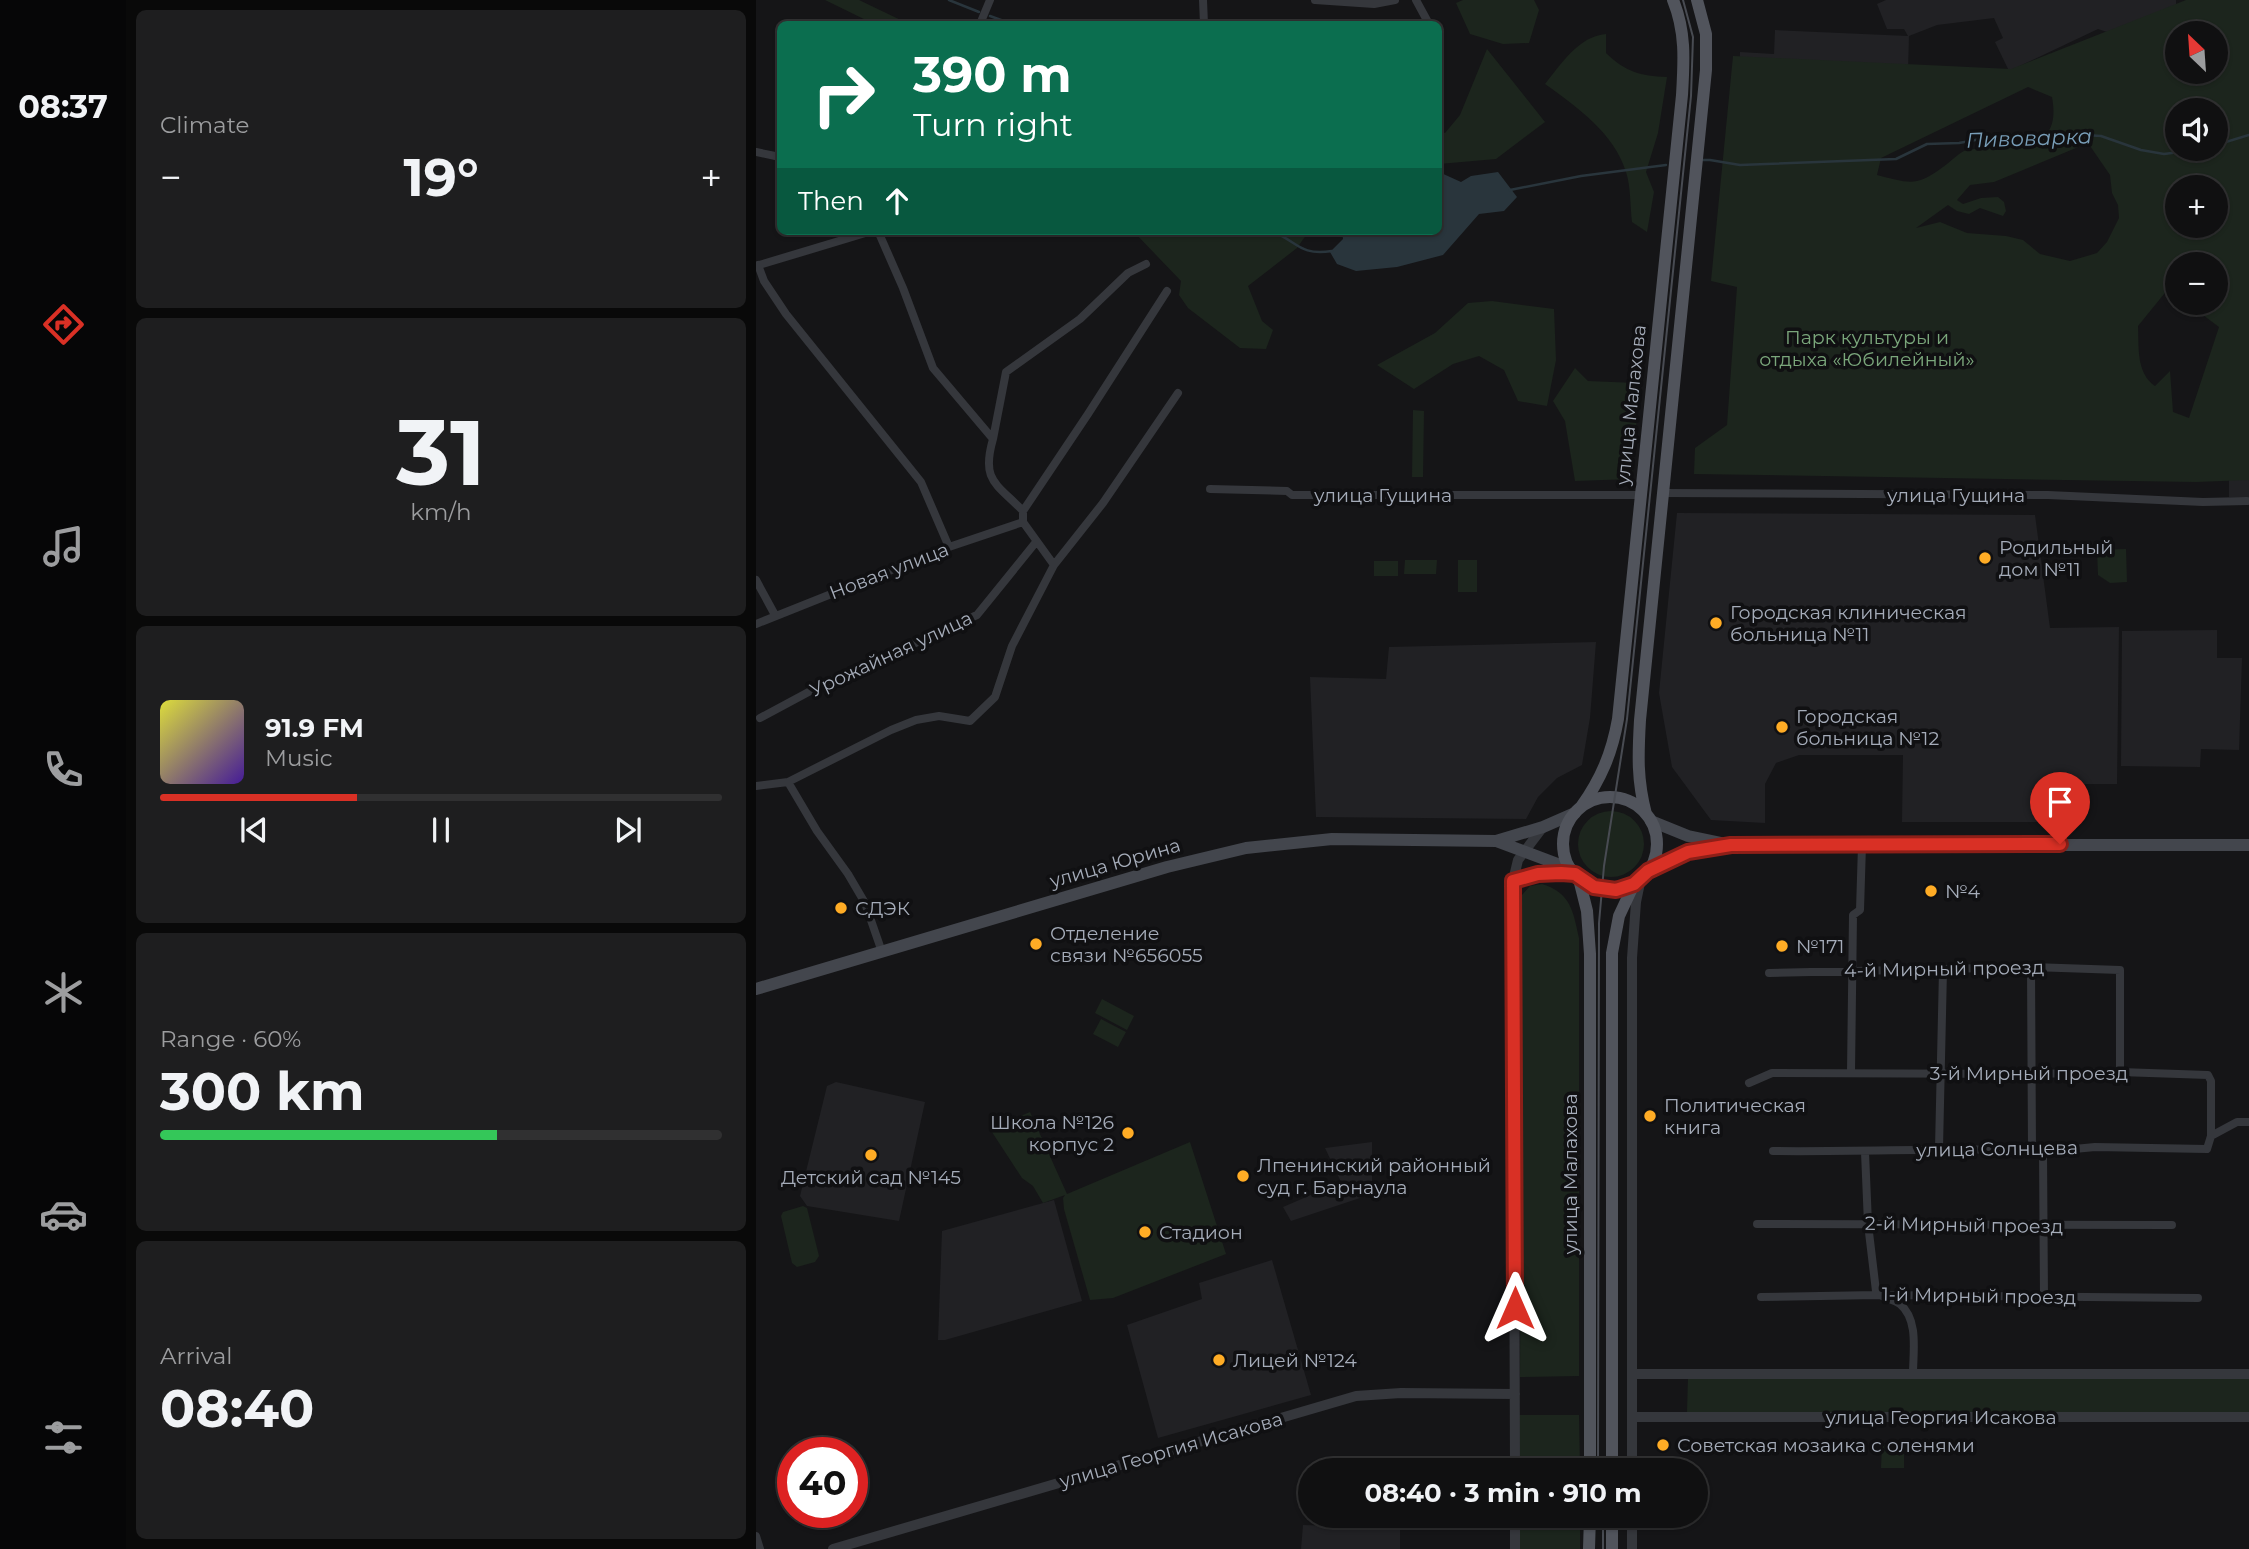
<!DOCTYPE html>
<meta charset="utf-8">
<style>
body{margin:0;font-family:Montserrat,sans-serif;background:#1e1e1f;color:#f1f3f6;height:100vh;display:flex;flex-direction:column;font-size:26px;white-space:nowrap}
*{box-sizing:border-box;margin:0}
p{font-size:23px;color:#9c9d9f}
.icon{flex:none;width:38px;height:38px;fill:none;stroke:currentColor;stroke-width:2;stroke-linecap:round;stroke-linejoin:round}
.map{position:relative;flex:1;overflow:hidden}
.drawer{display:flex;flex-direction:column;gap:10px;padding:10px;background:#090909;width:630px}
.drawer>*{flex:none}
.guide{position:absolute;left:21px;top:21px;width:665px;height:214px;border-radius:10px;box-shadow:0 2px 5px #0004,0 0 0 2px #303031;background:#0b6e4f;color:#fff;overflow:hidden}
.needle{width:46px;rotate:335deg}
.fabs{position:absolute;left:1409px;top:21px;display:grid;gap:14px}
.fabs a{display:grid;place-items:center;width:63px;height:63px;border-radius:50%;background:#101011;box-shadow:0 2px 5px #0004,0 0 0 2px #303031;font-size:35px}
.speed{position:absolute;left:21px;top:1437px;display:flex;gap:14px;font-size:35px;font-weight:700;text-align:center}
.speed>*{display:grid;place-content:center;width:91px;height:91px;border-radius:50%;background:#101011;box-shadow:0 2px 5px #0004,0 0 0 2px #303031;line-height:1}
.speed .limit{border:10px solid #d22;background:#fff;color:#111}
.pin{position:absolute;display:grid;place-items:center;width:60px;height:60px;color:#fff;margin:-72px -30px;border-radius:50% 50% 50% 0;rotate:-45deg;box-shadow:0 0 7px #0007}
.pin .icon{rotate:45deg}
.me{position:absolute;width:77px;margin:-38px;rotate:0deg;stroke-linejoin:round;filter:drop-shadow(0 0 5px #0008)}
.turn{display:flex;align-items:center;gap:24px;height:147px;padding:0 21px;font-size:32px}
.turn .icon{width:91px;height:91px;stroke-width:2.5}
.turn b{display:block;font-size:49px;line-height:60px}
.then{display:flex;align-items:center;height:66px;padding:0 21px;background:#0003;gap:14px;font-size:26px}
.big{font-size:52px;font-weight:700;line-height:1.1}
.drawer .widget{flex:1;display:flex;flex-direction:column;justify-content:center;gap:10px;min-width:0;padding:0 24px;border-radius:10px;background:#1e1e1f}
.drawer .dial{align-items:center;gap:0}
.dial b{font-size:91px;line-height:1}
.song{display:flex;align-items:center;gap:21px}
.cover{width:84px;height:84px;border-radius:10px;background:linear-gradient(135deg,hsl(60 70% 55%),hsl(260 70% 35%))}
.played{height:7px;border-radius:4px;background:linear-gradient(90deg,#d93025 35%,#303031 35%)}
.keys{display:flex;justify-content:space-around;direction:ltr}
.heat{display:flex;justify-content:space-between;align-items:center;font-size:38px;direction:ltr}
.charge{height:10px;border-radius:5px;background:linear-gradient(90deg,#34c759 60%,#303031 0)}
.trip{position:absolute;left:542px;top:1458px;width:410px;height:70px;border-radius:35px;background:#101011;box-shadow:0 2px 5px #0004,0 0 0 2px #303031;font-weight:700;line-height:70px;text-align:center}
main{display:flex;flex:1;min-height:0}
.menu{display:flex;flex-direction:column;width:126px;justify-content:space-around;align-items:center;background:#060607;color:#9c9d9f}
.menu .icon{width:49px;height:49px}
.menu .current{color:#d93025}
.menu b{font-size:32px;color:#f1f3f6}
.map>svg:first-child{display:block}
</style>
<main>
<nav class="menu">
<b>08:37</b>
<svg class="icon current" aria-label="directions" viewBox="0 0 24 24"><path d="M12 3l9 9-9 9-9-9zM9 14v-3h6M13 9l2 2-2 2"/></svg>
<svg class="icon" aria-label="music" viewBox="0 0 24 24"><path d="M9 18V5l10-2v13"/><circle cx="6" cy="18" r="3"/><circle cx="16" cy="16" r="3"/></svg>
<svg class="icon" aria-label="phone" viewBox="0 0 24 24"><path d="M5 4h4l2 5-3 2q2 4 5 5l2-3 5 2v4C11 20 4 13 5 4z"/></svg>
<svg class="icon" aria-label="climate" viewBox="0 0 24 24"><path d="M12 3v18M4 7l16 10M4 17L20 7"/></svg>
<svg class="icon" aria-label="car" viewBox="0 0 24 24"><path d="M5 17H2v-5l4-1 3-4h7l3 4 3 1v5h-3M9 17h6M6 11h13"/><circle cx="7" cy="17" r="2"/><circle cx="17" cy="17" r="2"/></svg>
<svg class="icon" aria-label="filters" viewBox="0 0 24 24"><path d="M4 7h16M4 17h16"/><circle cx="9" cy="7" r="2"/><circle cx="15" cy="17" r="2"/></svg>
</nav>
<section class="drawer">
<div class="widget"><p>Climate</p>
<div class="heat"><a>−</a><b class="big">19°</b><a>+</a></div>
</div>
<div class="widget dial"><b>31</b><p>km/h</p></div>
<div class="widget">
<div class="song"><i class="cover"></i><div><b>91.9 FM</b><p>Music</p></div></div>
<div class="played"></div>
<div class="keys"><svg class="icon" aria-label="previous" viewBox="0 0 24 24"><path d="M18 5L8 12l10 7zM5 5v14"/></svg><svg class="icon" aria-label="pause" viewBox="0 0 24 24"><path d="M8 5v14M16 5v14"/></svg><svg class="icon" aria-label="next" viewBox="0 0 24 24"><path d="M6 5l10 7-10 7zM19 5v14"/></svg></div>
</div>
<div class="widget"><p>Range · 60%</p><b class="big">300 km</b><div class="charge"></div></div>
<div class="widget"><p>Arrival</p><b class="big">08:40</b></div>
</section>
<div class="map">
<svg width="1493" height="1549" viewBox="0 0 1493 1549">
<rect width="100%" height="100%" fill="#151517"/>
<path fill="#212124" d="M1130 0H1420V16L1375 40 1342 29 1253 71 1239 42 1247 38 1238 18 1181 25 1153 36 1151 106 983 83 984 52 1018 54 1019 30 1152 36 1148 29H1131L1121 4Z
M1473 480H1493V497H1473Z
M921 513 1279 515 1294 628 1363 627 1361 784H1297L1296 822H1146L1147 755H1043L1020 763 1009 784V823L955 820 916 767 903 693Z
M1461 630V658H1486L1483 750 1445 749 1444 767 1365 766 1366 631Z
M840 642 834 718 826 765 801 778 782 797 770 819 560 817 554 677 630 679 633 647Z
M80 1082 169 1102 143 1221 51 1206 44 1196 71 1086Z
M616 1142V1194L535 1221 527 1207 585 1182 569 1148Z
M298 1200 326 1301 189 1340H182L186 1231Z
M516 1260 555 1395 402 1438 371 1325 446 1299 443 1283Z
M547 1525 644 1528V1549H545Z"/>
<path fill="#1c251d" fill-rule="evenodd" d="M69 0H103L153 24H118Z
M707 0H778L783 10 773 43 747 44 714 34 700 3Z
M1430 0H1493V480L1440 482 938 474 939 448 971 425 981 287 955 281 977 56 1255 69ZM1421 33H1460V72H1421ZM1272 87 1296 97C1306 152 1263 144 1224 149 1220 149 1212 149 1208 151 1202 154 1196 160 1191 164 1161 187 1156 184 1121 175L1125 158ZM1421 110H1460V149H1421ZM1332 143 1354 175 1356 193 1362 205 1363 218 1351 242 1341 253 1314 261 1284 254 1267 240 1250 236 1211 233 1184 222 1160 228 1192 205 1201 211 1213 214 1224 208 1247 216 1250 211 1248 202 1242 197 1225 198 1207 204 1201 200 1214 185 1238 182ZM1421 187H1460V226H1421ZM1421 264H1460V303H1435V306L1463 327 1433 418 1417 412 1414 371 1399 386C1380 373 1383 347 1382 326L1421 278Z
M850 34V53C870 72 884 76 911 77L902 133 890 172 898 192 891 232 876 222C874 206 875 187 870 172 858 133 821 107 789 84 805 64 823 36 850 34Z
M731 49 789 122 740 159 683 164V131L689 133 704 115Z
M377 231H553L541 248 492 286 506 321 517 330 510 349 484 348 432 308 423 295 425 281Z
M736 301 798 309 800 360 791 406 762 401 748 370 723 356 697 364 658 389 621 365 679 333 712 303Z
M819 368 832 381 880 383 883 388 876 479 819 481 809 421 797 401Z
M657 410 668 411 667 477H656Z
M1370 549 1371 582 1354 583 1342 575 1341 550Z
M649 560H681L680 574H648Z
M702 560H721V592H702Z
M618 561H642V576H618Z
M822 844a33 33 0 1 1 66 0a33 33 0 1 1-66 0Z
M786 884C815 893 817 911 823 938V1376L764 1377 766 895 774 886Z
M346 999 378 1016 371 1030 339 1013Z
M345 1019 370 1032 362 1047 337 1034Z
M274 1112 311 1194 434 1142 470 1254 357 1298 334 1300 308 1209 307 1198 309 1195 287 1203 277 1186 266 1178 234 1129Z
M47 1206 51 1208 63 1256 59 1262 41 1267 36 1263 25 1216 27 1212Z
M932 1377 1493 1378V1413L931 1412Z
M763 1415H823L824 1470H764Z
M1126 1444H1148V1468H1125Z
M764 1516H824V1549H764Z"/>
<path fill="#29353c" d="M683 172 705 182 715 176 742 172 761 197 748 211 723 214 687 255 641 267 600 271 581 264 574 252 587 239 586 231H682Z"/>
<g fill="none" stroke-linecap="round" stroke-linejoin="round">
<path stroke="#29353c" stroke-width="2.5" d="M193 0 223 12
M234 16 256 24
M1460 145 1493 135
M947 160H954L984 165 1140 159 1171 144 1203 143 1241 136 1274 134 1297 138 1312 134 1345 136 1385 150 1408 154 1446 149
M754 190 825 176 910 165
M515 231C542 241 542 256 576 251"/>
<path stroke="#35373c" stroke-width="8" d="M447 0 448 24
M559 0 618 4 639 0
M660 0 673 24
M224 24 234 0
M0 152 24 157
M122 231 147 288 177 368 237 439C225 481 240 483 267 511V522L298 565
M2 265 8 281 30 314 165 482 193 547
M0 266 116 231
M237 439 250 372 324 319 372 273 390 264
M454 489 531 491 536 495H885
M907 493 1292 495 1447 502 1491 501
M267 511 332 414 411 291
M0 580 19 615
M0 624 193 547 267 522
M4 718 60 688 221 615 280 542
M32 782 61 831 92 874 109 903 126 952
M0 786 32 782 135 730 160 720 183 716 214 721 239 697 256 646 298 565 347 503 422 393
M1275 967 1276 1150
M1013 973 1275 967 1364 970V1072
M1095 1072 1097 915 1104 910 1106 845
M993 1083 1016 1073 1275 1074 1364 1072 1452 1075 1455 1081V1136L1481 1122H1493
M1183 1148 1187 970
M1017 1151C1103 1152 1190 1148 1276 1150L1287 1152 1339 1147 1451 1149 1455 1136
M1109 1152 1112 1224 1120 1291C1126 1299 1136 1298 1144 1304 1163 1320 1157 1352 1157 1374
M1287 1152 1288 1298
M1001 1224 1416 1225
M1005 1297 1121 1295 1442 1298
M0 1536 4 1549"/>
<path stroke="#35373c" stroke-width="10" d="M757 881 795 872 819 874
M877 1374H1493
M877 1417H1493
M759 1470 757 881 762 860 787 827
M876 1470V958L880 902 885 878
M759 1516V1549
M77 1549 600 1396 645 1393 759 1394
M876 1549V1516"/>
<path stroke="#43464d" stroke-width="12" d="M895 821 932 836 975 845H1493
M740 841 815 869
M892 871 932 852 965 846
M0 989 411 867 490 848 576 839 740 841 787 827 819 813"/>
<path stroke="#51545c" stroke-width="12" d="M807 844a47 47 0 1 1 94 0a47 47 0 1 1-94 0Z
M825 807C845 779 856 753 862 719L926 95C928 61 930 32 917 0
M890 814C881 780 882 755 884 720L950 70V34L941 0
M823 879 831 911 834 954V1470
M856 1470V953L863 916 878 884
M833 1549 834 1516
M856 1549V1516"/>
<path stroke="#484b52" stroke-width="2" d="M842 1470 843 923 848 866 871 719 935 96 937 37 927 0
M847 1549V1516"/>
</g>
<g fill="none" stroke-linecap="round" stroke-linejoin="round">
<defs>
<path id="route" d="M759 1308 757 881 782 874 805 873 819 874 838 887 860 890 878 884 892 871 932 852 975 845 1304 844"/>
</defs>
<use href="#route" stroke="#8d1f18" stroke-width="18"/>
<use href="#route" stroke="#d93025" stroke-width="12"/>
</g>
<g fill="#ffac25" stroke="#101012" stroke-width="2.5">
<circle cx="1229" cy="558" r="7"/>
<circle cx="960" cy="623" r="7"/>
<circle cx="1026" cy="727" r="7"/>
<circle cx="1175" cy="891" r="7"/>
<circle cx="85" cy="908" r="7"/>
<circle cx="280" cy="944" r="7"/>
<circle cx="1026" cy="946" r="7"/>
<circle cx="894" cy="1116" r="7"/>
<circle cx="372" cy="1133" r="7"/>
<circle cx="115" cy="1155" r="7"/>
<circle cx="487" cy="1176" r="7"/>
<circle cx="389" cy="1232" r="7"/>
<circle cx="463" cy="1360" r="7"/>
<circle cx="907" cy="1445" r="7"/>
</g>
<g text-anchor="middle" dominant-baseline="central" stroke-width="7" stroke-linejoin="round" paint-order="stroke">
<g font-size="19" fill="#7aa67b" stroke="#101012">
<text x="1111" y="337">Парк культуры и<tspan x="1111" dy="22">отдыха «Юбилейный»</tspan></text>
</g>
<g font-size="19" fill="#a5acb9" stroke="#101012">
<text transform="translate(875 405) rotate(-84)">улица Малахова</text>
<text x="627" y="495">улица Гущина</text>
<text x="1200" y="495">улица Гущина</text>
<text transform="translate(133 571) rotate(-21)">Новая улица</text>
<text transform="translate(135 654) rotate(-25)">Урожайная улица</text>
<text transform="translate(359 863) rotate(-16)">улица Юрина</text>
<text transform="translate(1188 969) rotate(-1)">4-й Мирный проезд</text>
<text x="1273" y="1073">3-й Мирный проезд</text>
<text transform="translate(1241 1149) rotate(-1)">улица Солнцева</text>
<text transform="translate(814 1174) rotate(-90)">улица Малахова</text>
<text transform="translate(1208 1225) rotate(1)">2-й Мирный проезд</text>
<text transform="translate(1223 1296) rotate(1)">1-й Мирный проезд</text>
<text x="1185" y="1417">улица Георгия Исакова</text>
<text transform="translate(415 1450) rotate(-16)">улица Георгия Исакова</text>
</g>
<g font-size="19" fill="#a5acb9" stroke="#101012" text-anchor="start">
<text x="1243" y="547">Родильный<tspan x="1243" dy="22">дом №11</tspan></text>
<text x="974" y="612">Городская клиническая<tspan x="974" dy="22">больница №11</tspan></text>
<text x="1040" y="716">Городская<tspan x="1040" dy="22">больница №12</tspan></text>
<text x="1189" y="891">№4</text>
<text x="99" y="908">СДЭК</text>
<text x="294" y="933">Отделение<tspan x="294" dy="22">связи №656055</tspan></text>
<text x="1040" y="946">№171</text>
<text x="908" y="1105">Политическая<tspan x="908" dy="22">книга</tspan></text>
<text x="358" y="1122" text-anchor="end">Школа №126<tspan x="358" dy="22">корпус 2</tspan></text>
<text x="501" y="1165">Лпенинский районный<tspan x="501" dy="22">суд г. Барнаула</tspan></text>
<text x="115" y="1177" text-anchor="middle">Детский сад №145</text>
<text x="403" y="1232">Стадион</text>
<text x="477" y="1360">Лицей №124</text>
<text x="921" y="1445">Советская мозаика с оленями</text>
</g>
<g font-size="21" font-style="italic" fill="#789db7" stroke="#101012">
<text transform="translate(1273 138) rotate(-2)">Пивоварка</text>
</g>
</g>
</svg>
<div class="fabs">
<a><svg class="needle" viewBox="-14 -14 28 28"><path d="M0-13l5 13h-10z" fill="#e53935"/><path d="M0 13l5-13h-10z" fill="#9c9d9f"/></svg></a>
<a><svg class="icon" aria-label="sound" viewBox="0 0 24 24"><path d="M4 9h4l5-4v14l-5-4H4zM17 9q2 3 0 6"/></svg></a>
<a>+</a>
<a>−</a>
</div>
<div class="speed"><div class="limit">40</div></div>
<div class="pin" style="left:1304px;top:844px;background:#d93025"><svg class="icon" aria-label="arrive" viewBox="0 0 24 24"><path d="M6 21V4h12l-3 4 3 4H6"/></svg></div>
<svg class="me" style="left:759px;top:1308px" viewBox="-20 -20 40 40"><path d="M0-17L14 15 0 8-14 15z" fill="#d93025" stroke="#fff" stroke-width="4"/></svg>
<div class="trip">08:40 · 3 min · 910 m</div>
<div class="guide">
<div class="turn"><svg class="icon" aria-label="right" viewBox="0 0 24 24"><path d="M7 20v-9h11M14 6l5 5-5 5"/></svg><div><b>390 m</b>Turn right</div></div>
<div class="then">Then<svg class="icon" aria-label="ahead" viewBox="0 0 24 24"><path d="M12 20V5M6 11l6-6 6 6"/></svg></div>
</div>
</div>
</main>
